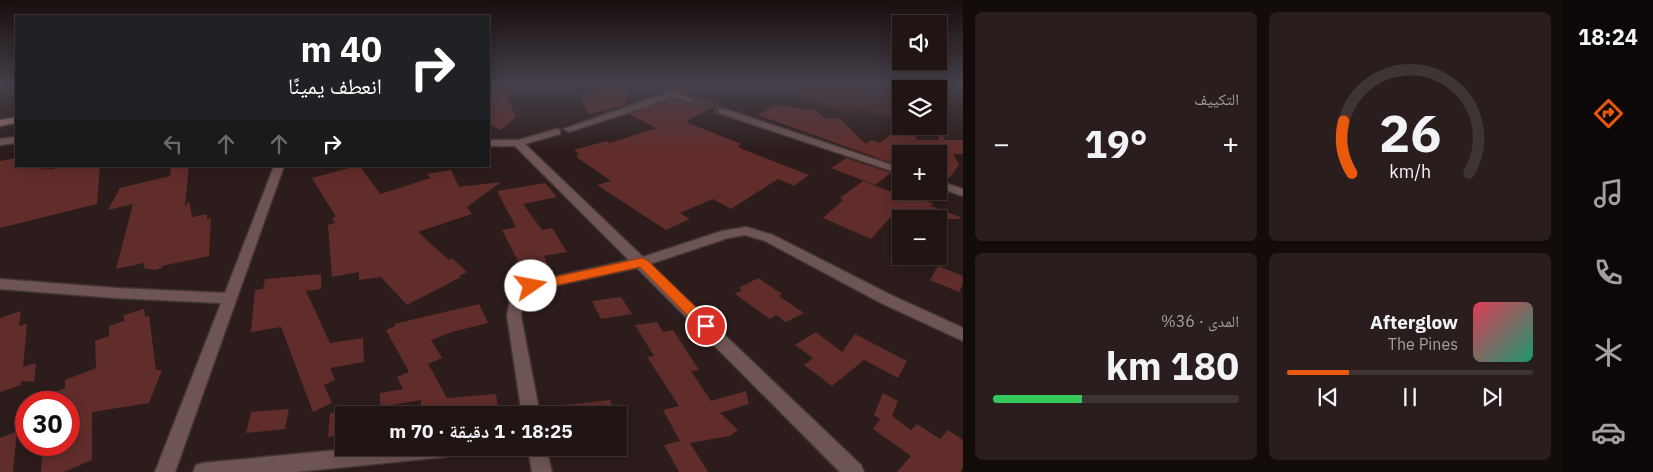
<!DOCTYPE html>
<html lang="ar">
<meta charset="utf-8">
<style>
body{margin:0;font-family:"IBM Plex Sans","Noto Naskh Arabic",sans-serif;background:#291e1d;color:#f1f3f6;direction:rtl;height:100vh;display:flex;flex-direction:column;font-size:19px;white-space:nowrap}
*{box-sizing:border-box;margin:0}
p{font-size:16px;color:#a29fa0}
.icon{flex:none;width:28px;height:28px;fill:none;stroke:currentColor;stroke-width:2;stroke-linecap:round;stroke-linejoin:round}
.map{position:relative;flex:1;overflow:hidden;direction:ltr}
.side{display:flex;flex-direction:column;gap:12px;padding:12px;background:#120c0b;width:600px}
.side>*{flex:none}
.top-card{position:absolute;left:15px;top:15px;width:475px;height:152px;border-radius:0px;box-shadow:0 2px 12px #0003,0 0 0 1px #3e3434;direction:rtl;background:#202124;color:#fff;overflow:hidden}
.tools{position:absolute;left:892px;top:15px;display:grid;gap:10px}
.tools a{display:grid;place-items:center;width:55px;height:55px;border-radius:0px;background:#211514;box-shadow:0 2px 12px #0003,0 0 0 1px #3e3434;font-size:25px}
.speed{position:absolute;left:15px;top:391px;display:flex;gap:10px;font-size:25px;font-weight:700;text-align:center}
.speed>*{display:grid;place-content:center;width:65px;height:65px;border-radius:50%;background:#211514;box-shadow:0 2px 12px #0003,0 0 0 1px #3e3434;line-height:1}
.speed .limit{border:8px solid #d22;background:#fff;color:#111}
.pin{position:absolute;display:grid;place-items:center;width:42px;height:42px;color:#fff;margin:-21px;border:2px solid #fff;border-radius:50%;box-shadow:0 1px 5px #0007}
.me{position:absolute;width:55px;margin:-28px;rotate:78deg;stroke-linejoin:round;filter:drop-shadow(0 0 4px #0008)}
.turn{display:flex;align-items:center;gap:18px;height:105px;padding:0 25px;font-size:22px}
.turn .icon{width:65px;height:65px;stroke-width:2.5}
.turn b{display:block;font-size:35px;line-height:42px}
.lanes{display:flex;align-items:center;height:48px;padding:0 25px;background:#0003;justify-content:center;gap:25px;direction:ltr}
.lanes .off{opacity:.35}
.big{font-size:38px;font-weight:700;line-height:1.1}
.side .widget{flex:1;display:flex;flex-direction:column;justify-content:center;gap:8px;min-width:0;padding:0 18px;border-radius:8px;background:#291e1d}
.side .dial{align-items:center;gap:0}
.dial svg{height:130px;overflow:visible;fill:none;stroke:#3e3434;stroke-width:7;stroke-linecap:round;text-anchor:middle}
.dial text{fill:#f1f3f6;stroke:none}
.song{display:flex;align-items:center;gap:15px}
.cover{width:60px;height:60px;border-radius:8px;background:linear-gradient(135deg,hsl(350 70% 55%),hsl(160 70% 35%))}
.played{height:5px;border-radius:2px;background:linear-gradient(90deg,#ea580c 25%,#3e3434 25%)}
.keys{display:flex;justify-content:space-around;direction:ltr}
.heat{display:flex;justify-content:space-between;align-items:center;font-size:28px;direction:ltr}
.charge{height:8px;border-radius:4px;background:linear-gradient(90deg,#34c759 36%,#3e3434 0)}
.side .tiles{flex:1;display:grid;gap:12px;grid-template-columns:repeat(2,1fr)}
.trip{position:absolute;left:335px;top:406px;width:292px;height:50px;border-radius:0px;background:#211514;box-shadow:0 2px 12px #0003,0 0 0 1px #3e3434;font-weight:700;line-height:50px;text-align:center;direction:rtl}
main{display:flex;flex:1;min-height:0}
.dock{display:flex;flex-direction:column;width:90px;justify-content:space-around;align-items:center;background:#0d0808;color:#a29fa0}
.dock .icon{width:35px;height:35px}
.dock .current{color:#ea580c}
.dock b{font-size:22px;color:#f1f3f6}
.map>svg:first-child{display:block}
</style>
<main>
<nav class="dock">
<b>18:24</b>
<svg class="icon current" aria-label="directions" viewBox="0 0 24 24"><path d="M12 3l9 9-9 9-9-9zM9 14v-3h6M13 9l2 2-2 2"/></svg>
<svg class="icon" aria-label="music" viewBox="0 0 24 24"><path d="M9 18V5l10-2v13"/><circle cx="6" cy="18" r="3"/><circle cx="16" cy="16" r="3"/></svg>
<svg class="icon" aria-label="phone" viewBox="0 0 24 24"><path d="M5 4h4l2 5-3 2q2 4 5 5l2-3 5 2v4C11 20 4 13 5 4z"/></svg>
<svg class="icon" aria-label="climate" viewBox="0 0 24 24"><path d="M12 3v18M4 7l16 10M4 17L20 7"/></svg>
<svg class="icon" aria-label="car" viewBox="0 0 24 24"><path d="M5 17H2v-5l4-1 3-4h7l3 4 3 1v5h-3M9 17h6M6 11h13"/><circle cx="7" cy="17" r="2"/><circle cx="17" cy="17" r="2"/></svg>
</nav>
<section class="side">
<div class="tiles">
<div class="widget dial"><svg viewBox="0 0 100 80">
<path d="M14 69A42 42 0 1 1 86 69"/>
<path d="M14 69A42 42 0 0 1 9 37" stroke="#ea580c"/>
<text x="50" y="56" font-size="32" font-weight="700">26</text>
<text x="50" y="72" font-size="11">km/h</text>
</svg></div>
<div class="widget"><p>التكييف</p>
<div class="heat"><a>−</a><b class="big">19°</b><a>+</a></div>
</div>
<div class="widget">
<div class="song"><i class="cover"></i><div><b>Afterglow</b><p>The Pines</p></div></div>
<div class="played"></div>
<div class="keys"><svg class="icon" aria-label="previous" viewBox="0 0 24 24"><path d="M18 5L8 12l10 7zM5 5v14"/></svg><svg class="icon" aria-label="pause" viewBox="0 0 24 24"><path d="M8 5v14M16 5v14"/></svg><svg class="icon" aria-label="next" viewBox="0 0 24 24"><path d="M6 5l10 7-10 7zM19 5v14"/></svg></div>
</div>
<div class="widget"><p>المدى · 36%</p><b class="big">180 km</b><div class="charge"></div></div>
</div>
</section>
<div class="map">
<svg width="963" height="472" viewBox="0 0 963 472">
<rect width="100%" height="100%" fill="#2c1c1b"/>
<path fill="#442322" d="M774 85H849L901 99V121L862 110 843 111 808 101 796 92Z"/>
<path fill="#612d2b" d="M489 85H502L516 117 500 130 489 124Z
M672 85 696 90 690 95 717 104 686 122 741 144 738 146 742 149 809 175 794 186 778 179 731 209 713 199 680 213 690 219 666 230 597 185 611 181 578 158 576 155 579 154 574 150 606 141 610 143 656 128 629 114 672 98 688 104 694 100V97L673 89 656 95Z
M602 87 629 91 625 105 589 114 579 95 599 94Z
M774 105 816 110 824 118H839L866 144 871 140 880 143 895 131 914 134 917 140H939V130L945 140H963V154H953L959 165 949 178 939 174V154H901L900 166 758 115Z
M16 158V166L22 167 53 169 57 166H100L97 204 0 228V161Z
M846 158 891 173 875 185 831 168Z
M171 166H189L185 207 189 201 192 217 207 214V219L211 218 209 256 162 266V268L155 270 144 268V263L116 269 133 204 108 210 120 188 170 176Z
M356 166H360L380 194 431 178 427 174 451 170 459 187 501 182 467 207 472 214 418 232 449 260 452 258 467 272 459 276 461 277 407 305 381 277 359 280V272L332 277 328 225 335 223 332 218 336 217 312 178Z
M863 181 913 200 916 197 933 203 931 206 960 217V219H911L895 212 871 239 823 218 843 200 840 198Z
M545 183 557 197 523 204 542 230 552 228 567 252 544 256 552 274 531 279 515 262 518 261 502 230 516 227 497 191Z
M938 266 963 276V284L959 292 930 280Z
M321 274V289L306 291 330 343 363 338 364 362 330 368 335 380 324 385 332 403 313 412 281 327 251 332 255 290 263 289 265 279Z
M758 278 782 294 779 296 804 313 786 322 776 315 770 319 735 294 742 290 739 288Z
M621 297 632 314 601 319 592 301Z
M479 304 488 323 452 332 431 340 442 358 428 364 447 398 496 394 499 415H421V400L380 407V393L403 389 397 377 409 372 386 330 395 326 394 324Z
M144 309 145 317 149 316 156 370H162L149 403 92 412V460L64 472H41L43 445H69V402H32L31 401 65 388V380L96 368 95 341 109 336V326L124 321V315Z
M21 311 19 326 27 324 23 367 36 363 34 382 21 381V385L0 392V318Z
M657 322 663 332 673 330 699 370 691 371 711 401 746 391 749 404 720 413 738 430 730 436 690 443 708 472H679L664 445 680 441 663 410 679 406 647 357 654 356 635 325Z
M816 332 842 352 855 334 907 361 898 378 864 360 832 386 804 365 813 358 795 345Z
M883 393 898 401 892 416 911 430 917 424 940 439 948 430 963 440V467L960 472H897L911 456 873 429 880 419 874 415Z
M610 400 616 415H565L564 405Z
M289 409 285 429 246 433 251 412Z
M344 411V435L328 437 330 413Z
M17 431 13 472H0V438Z"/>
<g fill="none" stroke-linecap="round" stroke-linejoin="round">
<path stroke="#473736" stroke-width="9" stroke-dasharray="9 4.5" stroke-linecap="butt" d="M689 99 722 111"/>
<defs>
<path id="street" d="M672 91 693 99 689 102 672 96 654 104 572 131 569 132 564 129Z
M719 109H725L901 168V174L719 113Z
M557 129 560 130V134L525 144 643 257 722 231 746 227 773 235 891 295 963 328V341L881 303 765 241 745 235 728 238 650 264 861 465 864 472H840L637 268 535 290 523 300 521 316 540 415H522L507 316 511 294 526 283 629 260 515 146H489V140H518Z
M16 137V143L0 145V139Z
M274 166H284L175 472H155L221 303 116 298 0 289V279L116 288 225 293Z
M939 181 963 189V196L939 188Z
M359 448H454L452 454 445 457 296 472H193L196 465 203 463Z
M528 448H546L552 472H532Z"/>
<path id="secondary" d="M16 117V123L0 126V120Z"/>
</defs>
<use href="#street" stroke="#453635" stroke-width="3"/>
<use href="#secondary" stroke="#453635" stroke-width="3"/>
<use href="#street" fill="#6e5453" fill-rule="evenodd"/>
<use href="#secondary" fill="#9a716e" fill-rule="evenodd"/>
</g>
<linearGradient id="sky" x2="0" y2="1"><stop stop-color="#180f0f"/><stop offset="0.56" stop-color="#45404a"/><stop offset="1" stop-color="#45404a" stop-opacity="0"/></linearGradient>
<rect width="963" height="152" fill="url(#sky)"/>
<path fill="#ea580c" stroke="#983908" d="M642 258 647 260 711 322 713 326 711 330H702L640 267 531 291 525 286 531 282Z"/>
</svg>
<div class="tools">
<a><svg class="icon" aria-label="sound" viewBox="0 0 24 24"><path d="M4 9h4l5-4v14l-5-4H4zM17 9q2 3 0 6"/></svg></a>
<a><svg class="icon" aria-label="layers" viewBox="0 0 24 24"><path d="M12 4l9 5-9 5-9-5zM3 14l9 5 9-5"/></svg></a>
<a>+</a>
<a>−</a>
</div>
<div class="speed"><div class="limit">30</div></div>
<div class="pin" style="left:706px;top:326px;background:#d93025"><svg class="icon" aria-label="arrive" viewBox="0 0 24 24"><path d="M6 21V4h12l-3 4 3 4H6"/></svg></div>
<svg class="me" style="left:531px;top:286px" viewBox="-20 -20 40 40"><circle r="19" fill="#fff"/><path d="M0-13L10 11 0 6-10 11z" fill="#ea580c"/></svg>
<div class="trip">18:25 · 1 دقيقة · 70 m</div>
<div class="top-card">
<div class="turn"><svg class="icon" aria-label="right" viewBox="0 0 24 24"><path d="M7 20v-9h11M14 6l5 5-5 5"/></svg><div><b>40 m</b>انعطف يمينًا</div></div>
<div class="lanes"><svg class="icon off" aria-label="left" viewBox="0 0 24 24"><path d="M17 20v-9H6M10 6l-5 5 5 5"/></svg><svg class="icon off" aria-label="ahead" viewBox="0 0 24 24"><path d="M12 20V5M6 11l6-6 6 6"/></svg><svg class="icon off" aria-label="ahead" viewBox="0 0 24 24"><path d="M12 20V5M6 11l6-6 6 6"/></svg><svg class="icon" aria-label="right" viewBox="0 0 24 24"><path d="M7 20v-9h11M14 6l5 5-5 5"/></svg></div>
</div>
</div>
</main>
